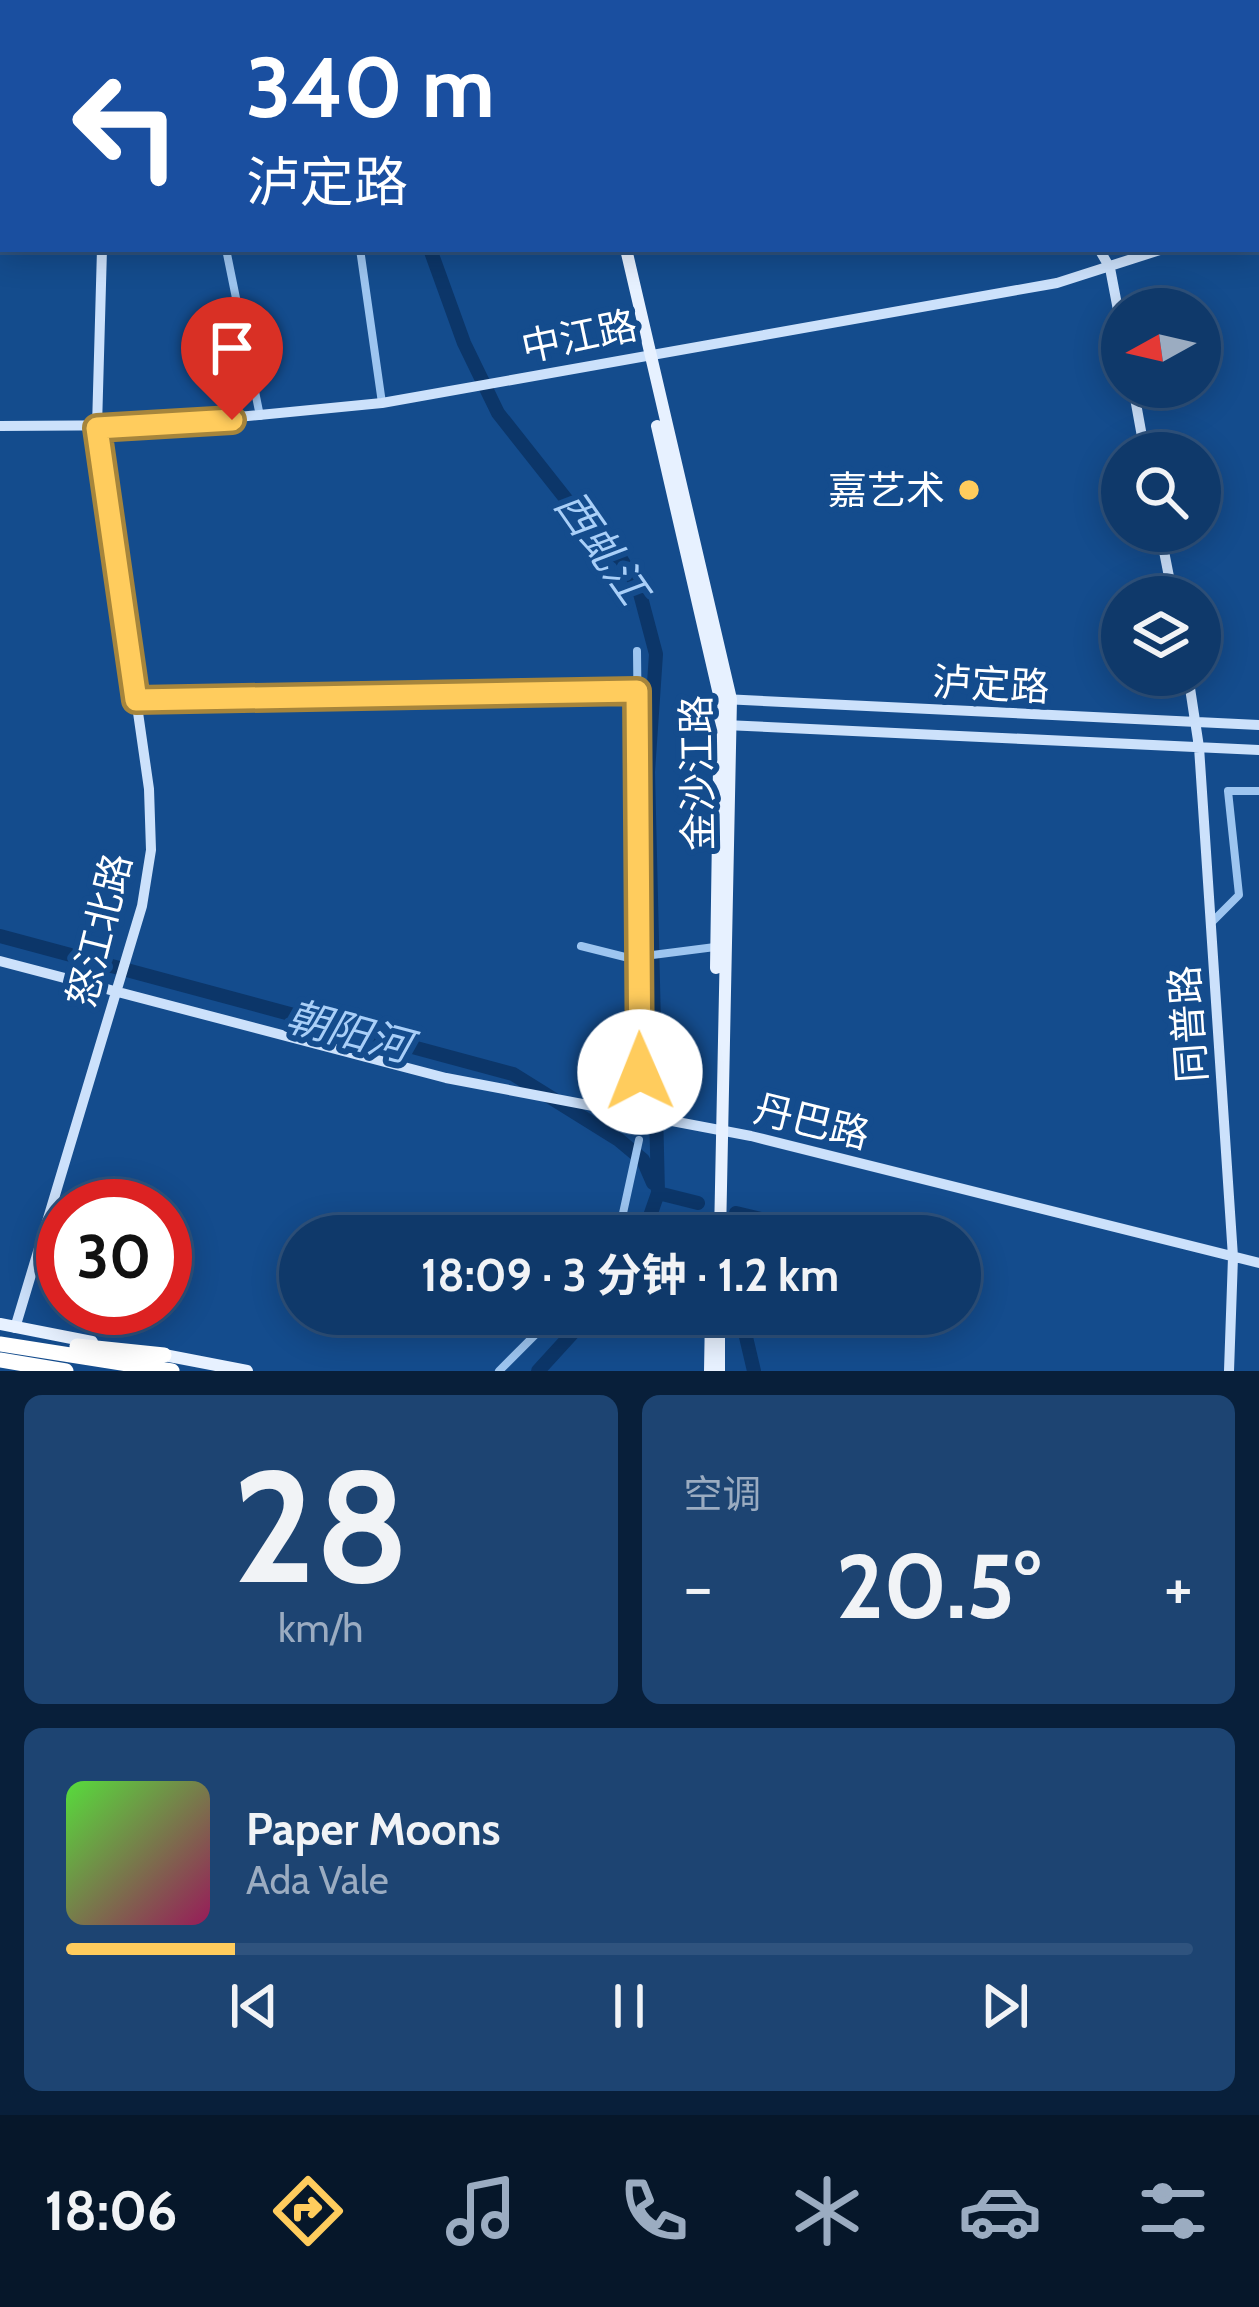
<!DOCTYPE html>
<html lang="zh">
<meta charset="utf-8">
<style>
body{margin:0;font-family:Cabin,"Noto Sans SC",sans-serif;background:#1d4472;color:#f1f3f6;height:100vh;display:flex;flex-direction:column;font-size:45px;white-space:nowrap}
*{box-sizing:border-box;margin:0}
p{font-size:39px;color:#9bacc1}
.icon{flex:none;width:66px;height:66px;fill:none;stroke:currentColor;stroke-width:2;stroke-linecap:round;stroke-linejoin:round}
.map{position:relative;height:1371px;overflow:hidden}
.sheet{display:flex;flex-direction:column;gap:24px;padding:24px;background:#081f3a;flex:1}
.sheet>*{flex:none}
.guide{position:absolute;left:0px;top:0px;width:1260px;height:252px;box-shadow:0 6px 30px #0003,0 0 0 3px #2f537e;background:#1a4fa0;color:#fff;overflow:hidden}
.needle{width:78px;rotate:262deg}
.buttons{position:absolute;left:1101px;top:288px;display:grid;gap:24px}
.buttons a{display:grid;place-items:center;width:120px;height:120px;border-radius:50%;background:#0f396a;box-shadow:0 6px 30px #0003,0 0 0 3px #2f537e;font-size:60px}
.speed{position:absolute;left:36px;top:1179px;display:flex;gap:24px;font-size:60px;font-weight:700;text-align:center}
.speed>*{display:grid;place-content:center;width:156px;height:156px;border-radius:50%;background:#0f396a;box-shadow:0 6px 30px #0003,0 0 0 3px #2f537e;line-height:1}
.speed .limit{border:18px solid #d22;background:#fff;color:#111}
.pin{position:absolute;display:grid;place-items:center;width:102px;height:102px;color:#fff;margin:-123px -51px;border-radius:50% 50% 50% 0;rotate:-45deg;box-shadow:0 0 12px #0007}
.pin .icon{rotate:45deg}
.me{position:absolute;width:132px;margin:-66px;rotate:359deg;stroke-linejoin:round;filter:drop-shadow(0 0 9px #0008)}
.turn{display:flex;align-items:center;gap:42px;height:252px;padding:0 48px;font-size:54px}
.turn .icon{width:156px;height:156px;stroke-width:2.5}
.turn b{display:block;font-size:84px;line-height:102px}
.big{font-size:90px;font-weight:700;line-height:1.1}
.sheet .widget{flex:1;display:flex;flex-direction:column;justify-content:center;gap:18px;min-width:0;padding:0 42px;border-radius:18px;background:#1d4472}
.sheet .dial{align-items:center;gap:0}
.dial b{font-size:156px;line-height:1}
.song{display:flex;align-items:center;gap:36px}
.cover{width:144px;height:144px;border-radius:18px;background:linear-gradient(135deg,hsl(110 70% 55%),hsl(330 70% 35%))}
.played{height:12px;border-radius:6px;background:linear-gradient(90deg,#ffcc5d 15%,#2f537e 15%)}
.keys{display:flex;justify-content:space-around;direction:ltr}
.heat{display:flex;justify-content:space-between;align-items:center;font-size:66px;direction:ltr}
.sheet .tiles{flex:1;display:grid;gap:24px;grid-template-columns:1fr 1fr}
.widget:last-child{grid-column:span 2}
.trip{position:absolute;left:279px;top:1215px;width:702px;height:120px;border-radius:60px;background:#0f396a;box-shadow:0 6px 30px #0003,0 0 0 3px #2f537e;font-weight:700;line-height:120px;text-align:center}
.menu{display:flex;height:192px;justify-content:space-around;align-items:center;background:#06172a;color:#9bacc1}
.menu .icon{width:84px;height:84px}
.menu .on{color:#ffcc5d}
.menu b{font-size:54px;color:#f1f3f6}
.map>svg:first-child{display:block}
</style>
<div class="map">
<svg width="1259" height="1371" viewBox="0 0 1259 1371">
<rect width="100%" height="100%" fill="#144c8d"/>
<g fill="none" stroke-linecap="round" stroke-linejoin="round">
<path stroke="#0c3669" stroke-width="14" d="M283 0 286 3
M430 249 464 343 498 413 600 542 621 559 638 586 656 654 648 772 658 1193 643 1236
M0 936 513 1074 619 1140 643 1160 653 1183
M658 1193 698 1203
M736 1213 770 1221 780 1236
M538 1371 590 1314
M754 1371 746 1337 760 1314"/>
<path stroke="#9dc5f0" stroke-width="8" d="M1257 22H1259
M226 249 260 416
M360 249 382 403
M637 651 642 1092
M136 700 637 691
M1211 923 1239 895 1228 791H1259
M581 946 629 958 715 947
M618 1236 639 1140
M499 1371 556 1314"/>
<path stroke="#cce1fb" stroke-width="10" d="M91 0V3
M967 0 968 3
M111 3 150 0
M0 10H3
M1257 216 1259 215
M1099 249 1110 268 1122 331
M1133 387 1145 453
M0 426 155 425 382 403 1057 283 1163 249
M1160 531 1173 597
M1188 675 1199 747 1233 1257 1229 1371
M723 699 1259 725
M725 725 1259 750
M0 961 446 1078 751 1136 1259 1263
M15 1328 142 906 151 850 149 789 97 427 102 249"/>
<path stroke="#e7f1ff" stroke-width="12" d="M573 0V3
M626 249 731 699 720 1236
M657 426 720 699 716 968
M0 1324 92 1342
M159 1354 247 1371
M710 1371 711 1314
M719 1371V1314"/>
<path stroke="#fff" stroke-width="15" d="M0 1344 172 1371
M77 1346 164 1355
M0 1360 66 1371"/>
</g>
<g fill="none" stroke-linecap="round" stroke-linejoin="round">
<defs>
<path id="route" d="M232 420 97 428 136 700 637 691 640 1072"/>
</defs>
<use href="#route" stroke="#a6853c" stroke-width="30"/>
<use href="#route" stroke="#ffcc5d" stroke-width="21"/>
</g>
<circle fill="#ffcc5d" stroke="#144c8d" stroke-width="4.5" cx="969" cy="490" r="12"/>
<g text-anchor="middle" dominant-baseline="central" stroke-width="12" stroke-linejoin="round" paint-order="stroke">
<g font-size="39" fill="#fff" stroke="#144c8d">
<text transform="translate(579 336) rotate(-12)">中江路</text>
<text transform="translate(991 684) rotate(3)">泸定路</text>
<text transform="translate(697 773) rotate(-91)">金沙江路</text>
<text transform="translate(99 930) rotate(-76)">怒江北路</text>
<text transform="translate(1188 1024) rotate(-94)">同普路</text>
<text transform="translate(812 1121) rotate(14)">丹巴路</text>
</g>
<g font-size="39" fill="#fff" stroke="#144c8d" text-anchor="end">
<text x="945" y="490">嘉艺术</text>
</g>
<g font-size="42" font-style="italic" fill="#a9cff8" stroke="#144c8d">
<text transform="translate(602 547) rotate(55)">西虬江</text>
<text transform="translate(349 1031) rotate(15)">朝阳河</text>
</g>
</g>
</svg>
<div class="buttons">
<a><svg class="needle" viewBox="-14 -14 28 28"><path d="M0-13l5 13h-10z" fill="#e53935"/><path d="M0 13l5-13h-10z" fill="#9bacc1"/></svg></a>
<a><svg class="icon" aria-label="search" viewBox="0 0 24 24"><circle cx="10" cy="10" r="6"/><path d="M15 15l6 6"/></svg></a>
<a><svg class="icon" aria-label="layers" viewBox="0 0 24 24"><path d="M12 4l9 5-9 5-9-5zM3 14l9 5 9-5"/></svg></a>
</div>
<div class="speed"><div class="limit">30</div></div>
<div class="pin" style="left:232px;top:420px;background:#d93025"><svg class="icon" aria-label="arrive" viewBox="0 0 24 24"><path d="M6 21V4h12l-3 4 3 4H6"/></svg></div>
<svg class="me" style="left:640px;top:1072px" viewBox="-20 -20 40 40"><circle r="19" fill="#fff"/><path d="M0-13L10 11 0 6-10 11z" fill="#ffcc5d"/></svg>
<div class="trip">18:09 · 3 分钟 · 1.2 km</div>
<div class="guide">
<div class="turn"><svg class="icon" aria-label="left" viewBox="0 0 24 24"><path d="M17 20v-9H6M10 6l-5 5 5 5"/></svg><div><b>340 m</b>泸定路</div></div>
</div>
</div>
<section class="sheet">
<div class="tiles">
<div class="widget dial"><b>28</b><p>km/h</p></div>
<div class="widget"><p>空调</p>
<div class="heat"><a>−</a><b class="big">20.5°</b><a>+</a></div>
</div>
<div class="widget">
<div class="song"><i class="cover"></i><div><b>Paper Moons</b><p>Ada Vale</p></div></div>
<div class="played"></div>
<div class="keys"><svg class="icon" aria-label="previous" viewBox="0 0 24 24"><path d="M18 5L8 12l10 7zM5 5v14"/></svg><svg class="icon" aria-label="pause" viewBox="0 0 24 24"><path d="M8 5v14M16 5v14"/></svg><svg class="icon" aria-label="next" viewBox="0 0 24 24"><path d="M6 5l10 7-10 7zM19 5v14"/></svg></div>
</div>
</div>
</section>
<nav class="menu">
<b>18:06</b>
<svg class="icon on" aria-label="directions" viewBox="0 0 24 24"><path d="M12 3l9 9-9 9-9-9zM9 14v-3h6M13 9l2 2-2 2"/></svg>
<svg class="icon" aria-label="music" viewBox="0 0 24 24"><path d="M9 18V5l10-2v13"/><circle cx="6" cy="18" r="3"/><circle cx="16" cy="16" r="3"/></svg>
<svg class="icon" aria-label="phone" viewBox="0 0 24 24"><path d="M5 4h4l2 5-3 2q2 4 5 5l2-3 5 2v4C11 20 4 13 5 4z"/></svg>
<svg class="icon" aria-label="climate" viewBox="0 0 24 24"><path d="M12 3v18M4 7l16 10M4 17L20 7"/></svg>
<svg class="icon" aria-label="car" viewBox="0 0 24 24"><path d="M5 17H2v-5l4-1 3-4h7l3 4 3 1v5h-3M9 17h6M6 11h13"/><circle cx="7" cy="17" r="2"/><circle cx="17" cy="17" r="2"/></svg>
<svg class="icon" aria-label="filters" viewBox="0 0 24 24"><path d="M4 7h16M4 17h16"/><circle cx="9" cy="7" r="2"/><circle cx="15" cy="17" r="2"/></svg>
</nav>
